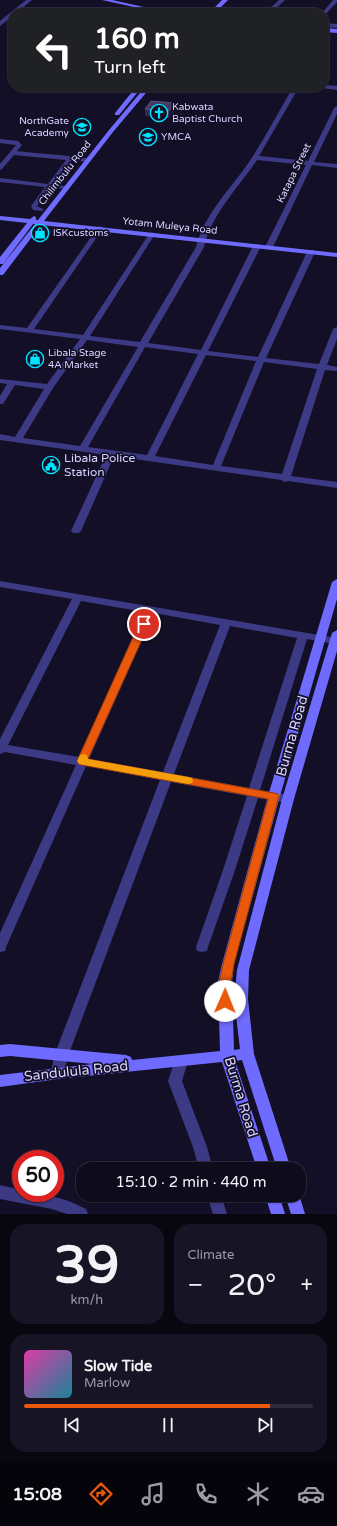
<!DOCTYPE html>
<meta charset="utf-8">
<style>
body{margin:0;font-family:"Varela Round",sans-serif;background:#171425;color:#f1f3f6;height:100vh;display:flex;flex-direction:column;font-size:15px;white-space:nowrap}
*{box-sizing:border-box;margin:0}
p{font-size:13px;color:#9b9ba3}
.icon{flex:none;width:22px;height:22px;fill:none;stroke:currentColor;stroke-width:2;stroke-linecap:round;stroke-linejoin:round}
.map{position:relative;height:1214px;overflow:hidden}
.details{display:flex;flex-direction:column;gap:10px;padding:10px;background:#08060f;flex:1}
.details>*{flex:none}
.top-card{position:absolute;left:8px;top:8px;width:321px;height:84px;border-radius:16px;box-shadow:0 1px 3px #0004,0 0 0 1px #2e2b3b;background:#202124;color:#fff;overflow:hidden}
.speed{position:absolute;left:12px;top:1150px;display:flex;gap:8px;font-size:20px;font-weight:700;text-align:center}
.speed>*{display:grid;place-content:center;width:52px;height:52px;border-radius:50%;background:#0e0b1c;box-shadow:0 1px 3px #0004,0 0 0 1px #2e2b3b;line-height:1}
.speed .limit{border:6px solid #d22;background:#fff;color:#111}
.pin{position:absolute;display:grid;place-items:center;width:34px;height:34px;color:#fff;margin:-17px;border:2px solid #fff;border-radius:50%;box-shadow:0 1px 4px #0007}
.me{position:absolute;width:44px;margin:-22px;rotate:1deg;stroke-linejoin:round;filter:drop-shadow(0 0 3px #0008)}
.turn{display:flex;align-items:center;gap:14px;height:84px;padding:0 20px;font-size:18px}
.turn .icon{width:52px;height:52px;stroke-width:2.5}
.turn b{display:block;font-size:28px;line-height:34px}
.big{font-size:30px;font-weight:600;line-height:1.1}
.details .tile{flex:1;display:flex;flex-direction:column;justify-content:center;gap:6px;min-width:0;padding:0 14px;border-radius:16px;background:#171425}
.details .dial{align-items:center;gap:0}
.dial b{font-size:52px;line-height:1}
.song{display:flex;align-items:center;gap:12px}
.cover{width:48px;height:48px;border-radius:6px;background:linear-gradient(135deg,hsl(320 70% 55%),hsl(190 70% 35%))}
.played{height:4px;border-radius:2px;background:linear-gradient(90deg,#ea580c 85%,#2e2b3b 85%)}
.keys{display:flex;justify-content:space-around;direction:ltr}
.heat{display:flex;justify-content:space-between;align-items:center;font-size:22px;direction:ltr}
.details .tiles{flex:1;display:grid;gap:10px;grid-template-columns:1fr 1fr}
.tile:last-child{grid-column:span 2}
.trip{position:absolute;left:76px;top:1162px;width:230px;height:40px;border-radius:16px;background:#0e0b1c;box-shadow:0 1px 3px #0004,0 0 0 1px #2e2b3b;font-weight:600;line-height:40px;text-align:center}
.tabs{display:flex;height:64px;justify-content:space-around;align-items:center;background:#06040b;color:#9b9ba3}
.tabs .icon{width:28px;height:28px}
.tabs .active{color:#ea580c}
.tabs b{font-size:18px;color:#f1f3f6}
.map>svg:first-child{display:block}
</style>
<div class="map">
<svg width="337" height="1214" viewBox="0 0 337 1214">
<rect width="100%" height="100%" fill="#130f26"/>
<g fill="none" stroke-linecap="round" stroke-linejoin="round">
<path fill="#3d3a85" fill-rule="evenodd" d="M26 0H32L16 13H13V16L0 26V21Z
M279 0H285L271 13H265Z
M333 0H337V2L324 16V13H322Z
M324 23 337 24V28L324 27Z
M324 85 337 86V90L322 88 321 87H324Z
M293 87H299L259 156 308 161 334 108 337 106V114L314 162 337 164V168L312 165 273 247 269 249 265 247 306 165 257 160C238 188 212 213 204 247L148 343 201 350 253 246 257 244 261 246 208 351 258 357 307 252 311 250H314L315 252 266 358 319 364 333 329 337 327V339L327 365 337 367V371L325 370 291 476 337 482V488L288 481 285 482 281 480 114 456 81 531 79 533H73L71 531 106 455 0 440V434L15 437 44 389 15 385 3 404H0V396L7 384 0 383V379L47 384 80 339 0 329V325L27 328 98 227 100 226 103 228 34 329 83 335 149 234 152 232 155 234 90 336 140 342 196 247C205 212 232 188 251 159 266 136 279 111 293 87ZM87 340 138 347 80 446 23 438 53 388ZM145 347 198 354 147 455 88 447ZM206 355 256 361 213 465 155 456ZM264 362 317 369 282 474 221 466Z
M0 139 18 141 22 145 17 151C29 153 85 156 91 160L88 162 72 160 54 184 69 187V189L51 188 37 206 43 209V211L33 210 31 206 45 187 0 182V178L48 184 66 160 14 155 2 169 0 170V164L16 145 0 143Z
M0 581 337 638V644H335L307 639 260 790 288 795 292 796 294 799 292 802 288 803 258 798 234 873 208 947 207 951 202 952 197 951 196 947 222 873 247 796 171 782 68 1056 63 1077 58 1079 53 1077 51 1073 54 1056 160 780 86 766 6 947 5 951 0 952V933L76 765 5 752 0 754V739L72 599 0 587ZM81 601 144 612 79 757 8 745ZM154 613 220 625 163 772 89 759ZM230 626 297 638 249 788 174 774Z
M181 1055 186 1057 188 1061 182 1081 207 1147 213 1169H199L193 1147 168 1081 176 1057Z
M0 1185 21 1190V1193C45 1193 65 1198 86 1209L88 1214H67L52 1209 0 1199Z
M207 1195H221L227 1214H213Z"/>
<path fill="#6f6bff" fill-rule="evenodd" d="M102 0H112L171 13H161Z
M222 0H228L215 13H209Z
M324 28 337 29V33L324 32Z
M136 87H142L119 115H115V113Z
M145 87H151L113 132 44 221 337 253V257L41 225 3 275H0V268L35 224H33L3 264H0V257L27 223 0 220V216L30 219 34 216 36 217V220H38L109 130Z
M337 579V599L280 796 234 964 232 982 234 1050 240 1049 234 999 237 970 282 799 332 633 337 630V651L294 799 249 970 248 999 254 1054 291 1169H277L242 1060 235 1061 271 1169H257L222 1062 58 1079 0 1087V1075L93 1064 10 1056 0 1057V1045L10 1044 126 1055 131 1057 132 1060 220 1051 218 982 222 964 268 796 332 582Z
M299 1194 305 1214H291L285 1195Z
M265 1195H279L285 1214H271Z"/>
</g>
<path fill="#312854" d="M175 103V111L169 118 145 116V109Z"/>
<path fill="#1d163a" d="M175 103V111L169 118V111Z"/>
<path fill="#433a66" stroke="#5a527e" d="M151 101 175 103 169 111 145 109Z"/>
<path fill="#ea580c" stroke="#983908" d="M144 621 149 624 88 759 274 793 278 794 279 796 234 964 231 982V1001L230 1004 225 1006 221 1004C215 993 221 976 223 964L268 799 82 765 79 764 77 761 139 624Z"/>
<path fill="#f59e0b" d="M84 754 87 755 88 759 188 777 192 778 193 781 192 783 188 784 79 764 77 761 80 755Z"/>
<defs>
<symbol id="church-ring" viewBox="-11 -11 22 22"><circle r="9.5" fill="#130f26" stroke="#00e5ff" stroke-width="1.5"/><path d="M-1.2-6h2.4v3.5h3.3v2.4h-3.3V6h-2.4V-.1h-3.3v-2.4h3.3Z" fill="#00e5ff"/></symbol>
<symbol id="school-ring" viewBox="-11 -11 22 22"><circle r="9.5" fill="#130f26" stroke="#00e5ff" stroke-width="1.5"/><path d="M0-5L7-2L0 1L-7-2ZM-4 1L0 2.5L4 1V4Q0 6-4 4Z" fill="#00e5ff"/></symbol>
<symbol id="university-ring" viewBox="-11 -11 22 22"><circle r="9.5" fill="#130f26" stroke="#00e5ff" stroke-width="1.5"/><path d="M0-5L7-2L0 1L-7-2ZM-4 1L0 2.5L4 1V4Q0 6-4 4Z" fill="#00e5ff"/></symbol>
<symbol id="shop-ring" viewBox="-11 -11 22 22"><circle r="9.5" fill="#130f26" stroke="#00e5ff" stroke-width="1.5"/><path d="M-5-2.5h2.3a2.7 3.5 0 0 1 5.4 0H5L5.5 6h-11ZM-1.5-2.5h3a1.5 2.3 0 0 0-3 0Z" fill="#00e5ff"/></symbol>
<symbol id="civic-ring" viewBox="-11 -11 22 22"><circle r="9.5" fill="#130f26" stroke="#00e5ff" stroke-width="1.5"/><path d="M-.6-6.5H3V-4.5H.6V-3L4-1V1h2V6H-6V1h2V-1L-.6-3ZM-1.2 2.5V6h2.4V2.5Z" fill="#00e5ff"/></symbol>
</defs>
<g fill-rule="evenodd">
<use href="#church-ring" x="149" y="103" width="20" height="20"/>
<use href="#school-ring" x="72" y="117" width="20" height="20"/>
<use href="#university-ring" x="138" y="127" width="20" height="20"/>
<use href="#shop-ring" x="30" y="223" width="20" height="20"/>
<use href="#shop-ring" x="25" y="349" width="20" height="20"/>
<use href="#civic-ring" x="41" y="455" width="20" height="20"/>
</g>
<g text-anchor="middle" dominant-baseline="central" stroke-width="3.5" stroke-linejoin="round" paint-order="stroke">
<g font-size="10" fill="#d9d4ff" stroke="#130f26" text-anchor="start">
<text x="172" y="107">Kabwata<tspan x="172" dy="12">Baptist Church</tspan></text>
<text x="69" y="121" text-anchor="end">NorthGate<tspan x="69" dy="12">Academy</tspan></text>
<text x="161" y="137">YMCA</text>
<text x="53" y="233">lSKcustoms</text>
<text x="48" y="353">Libala Stage<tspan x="48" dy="12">4A Market</tspan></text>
</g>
<g font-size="10" fill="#d9d4ff" stroke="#130f26">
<text transform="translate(65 173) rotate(-52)">Chilimbulu Road</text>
<text transform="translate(294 173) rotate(-64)">Katapa Street</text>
<text transform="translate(170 226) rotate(6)">Yotam Muleya Road</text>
</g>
<g font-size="12" fill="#d9d4ff" stroke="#130f26" text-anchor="start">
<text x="64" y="458">Libala Police<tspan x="64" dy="14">Station</tspan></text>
</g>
<g font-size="14" fill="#d9d4ff" stroke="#130f26">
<text transform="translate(292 736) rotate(-74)">Burma Road</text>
<text transform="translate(76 1071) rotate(-6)">Sandulula Road</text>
<text transform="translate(241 1097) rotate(73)">Burma Road</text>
</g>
</g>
</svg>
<div class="speed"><div class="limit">50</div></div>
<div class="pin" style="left:144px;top:624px;background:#d93025"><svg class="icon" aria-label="arrive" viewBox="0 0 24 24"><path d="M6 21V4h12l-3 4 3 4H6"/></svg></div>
<svg class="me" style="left:225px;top:1001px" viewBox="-20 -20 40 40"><circle r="19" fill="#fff"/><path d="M0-13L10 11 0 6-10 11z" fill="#ea580c"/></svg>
<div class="trip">15:10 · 2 min · 440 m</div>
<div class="top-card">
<div class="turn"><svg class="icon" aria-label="left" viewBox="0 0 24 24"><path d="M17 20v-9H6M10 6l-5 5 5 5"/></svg><div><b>160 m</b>Turn left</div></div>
</div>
</div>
<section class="details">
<div class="tiles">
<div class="tile dial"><b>39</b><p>km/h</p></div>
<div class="tile"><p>Climate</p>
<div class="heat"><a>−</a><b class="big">20°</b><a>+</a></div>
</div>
<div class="tile">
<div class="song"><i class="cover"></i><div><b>Slow Tide</b><p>Marlow</p></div></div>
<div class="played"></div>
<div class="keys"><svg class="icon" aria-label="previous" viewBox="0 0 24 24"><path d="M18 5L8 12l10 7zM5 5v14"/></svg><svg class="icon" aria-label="pause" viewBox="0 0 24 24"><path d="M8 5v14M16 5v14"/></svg><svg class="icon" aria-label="next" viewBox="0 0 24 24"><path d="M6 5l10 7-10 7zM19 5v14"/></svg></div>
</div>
</div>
</section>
<nav class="tabs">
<b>15:08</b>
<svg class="icon active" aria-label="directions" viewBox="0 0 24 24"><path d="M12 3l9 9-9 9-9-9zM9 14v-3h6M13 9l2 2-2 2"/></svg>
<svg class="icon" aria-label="music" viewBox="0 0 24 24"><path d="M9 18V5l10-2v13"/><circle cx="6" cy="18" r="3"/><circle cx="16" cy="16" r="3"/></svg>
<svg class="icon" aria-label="phone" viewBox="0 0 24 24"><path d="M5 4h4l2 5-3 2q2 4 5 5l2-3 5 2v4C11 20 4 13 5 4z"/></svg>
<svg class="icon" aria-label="climate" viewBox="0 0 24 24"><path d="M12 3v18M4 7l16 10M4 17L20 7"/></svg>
<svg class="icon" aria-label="car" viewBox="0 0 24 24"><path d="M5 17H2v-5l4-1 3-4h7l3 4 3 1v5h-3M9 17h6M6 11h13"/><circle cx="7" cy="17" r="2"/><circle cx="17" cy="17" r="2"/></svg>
</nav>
